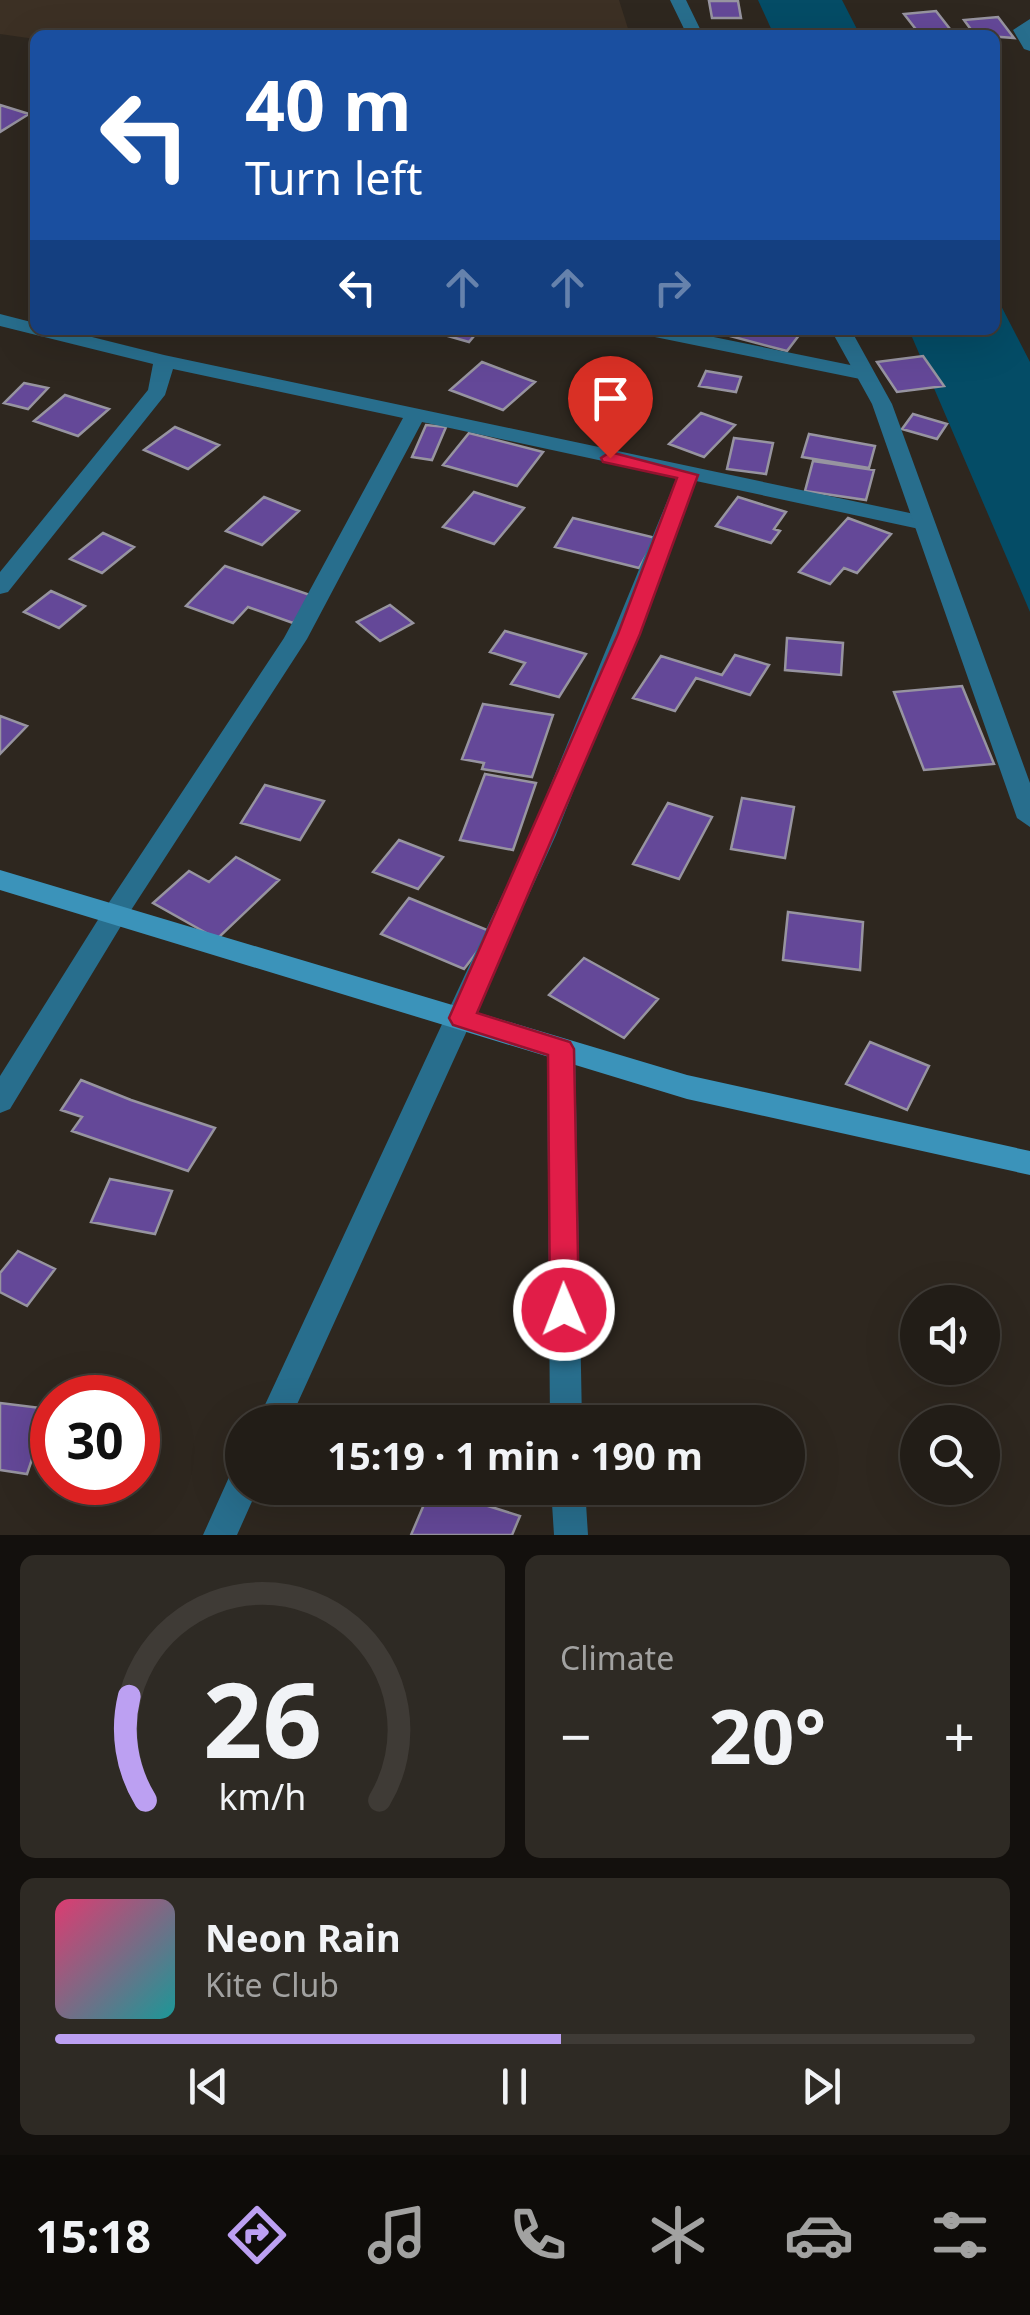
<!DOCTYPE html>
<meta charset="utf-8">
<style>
body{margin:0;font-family:"Noto Sans",sans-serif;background:#2e2a24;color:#f1f3f6;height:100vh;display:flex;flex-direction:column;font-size:38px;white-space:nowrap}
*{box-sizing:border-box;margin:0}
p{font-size:32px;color:#a2a2a1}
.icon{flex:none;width:55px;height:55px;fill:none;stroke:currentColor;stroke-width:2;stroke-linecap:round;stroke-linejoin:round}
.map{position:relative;height:1535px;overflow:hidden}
.drawer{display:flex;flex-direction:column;gap:20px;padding:20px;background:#13100d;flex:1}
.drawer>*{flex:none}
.guide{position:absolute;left:30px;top:30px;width:970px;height:305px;border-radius:15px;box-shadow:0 10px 40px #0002,0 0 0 2px #3f3b36;background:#1a4fa0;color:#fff;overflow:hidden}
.tools{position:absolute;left:900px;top:1285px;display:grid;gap:20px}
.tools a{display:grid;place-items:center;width:100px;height:100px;border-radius:50%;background:#221d17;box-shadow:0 10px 40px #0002,0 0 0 2px #3f3b36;font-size:50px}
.speed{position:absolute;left:30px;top:1375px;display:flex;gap:20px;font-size:50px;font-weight:700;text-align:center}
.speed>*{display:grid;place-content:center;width:130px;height:130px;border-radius:50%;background:#221d17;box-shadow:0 10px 40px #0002,0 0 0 2px #3f3b36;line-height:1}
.speed .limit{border:15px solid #d22;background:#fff;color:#111}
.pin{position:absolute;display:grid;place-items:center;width:85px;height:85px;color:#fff;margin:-102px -42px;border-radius:50% 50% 50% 0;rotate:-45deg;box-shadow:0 0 10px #0007}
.pin .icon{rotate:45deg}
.me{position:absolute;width:110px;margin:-55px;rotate:359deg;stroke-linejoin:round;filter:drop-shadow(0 0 8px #0008)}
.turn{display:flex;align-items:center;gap:35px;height:210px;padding:0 50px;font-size:45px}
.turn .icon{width:130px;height:130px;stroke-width:2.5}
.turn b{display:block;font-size:70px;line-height:85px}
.lanes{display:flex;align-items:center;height:95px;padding:0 50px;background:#0003;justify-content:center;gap:50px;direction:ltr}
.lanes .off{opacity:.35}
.big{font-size:75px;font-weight:700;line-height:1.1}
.drawer .card{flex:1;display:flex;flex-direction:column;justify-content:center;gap:15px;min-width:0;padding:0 35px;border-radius:15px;background:#2e2a24}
.drawer .dial{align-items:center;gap:0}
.dial svg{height:260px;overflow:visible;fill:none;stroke:#3f3b36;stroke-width:7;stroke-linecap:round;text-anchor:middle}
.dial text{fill:#f1f3f6;stroke:none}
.song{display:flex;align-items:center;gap:30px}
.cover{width:120px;height:120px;border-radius:15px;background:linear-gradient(135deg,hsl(340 70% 55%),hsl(180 70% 35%))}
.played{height:10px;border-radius:5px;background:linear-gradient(90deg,#bca0f2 55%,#3f3b36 55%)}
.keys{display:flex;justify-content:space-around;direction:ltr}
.heat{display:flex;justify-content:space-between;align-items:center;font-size:55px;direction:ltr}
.drawer .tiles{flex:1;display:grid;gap:20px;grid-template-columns:1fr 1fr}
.card:last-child{grid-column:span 2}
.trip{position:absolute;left:225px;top:1405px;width:580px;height:100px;border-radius:50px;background:#221d17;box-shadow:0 10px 40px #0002,0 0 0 2px #3f3b36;font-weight:700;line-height:100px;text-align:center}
.menu{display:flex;height:160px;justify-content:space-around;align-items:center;background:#0e0c09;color:#a2a2a1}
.menu .icon{width:70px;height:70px}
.menu .active{color:#bca0f2}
.menu b{font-size:45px;color:#f1f3f6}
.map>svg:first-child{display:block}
</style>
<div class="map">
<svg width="1030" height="1535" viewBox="0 0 1030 1535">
<rect width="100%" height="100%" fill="#2e271f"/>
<path fill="#3c3024" d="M0 0H619L630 35H35V39L0 34Z"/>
<path fill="#044c66" d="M758 0H842L860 35H774Z
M995 294 1030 362V612L909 330H995Z"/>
<path fill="#644898" stroke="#9794a0" stroke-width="2.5" d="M709 1H738L741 18H712Z
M936 11 950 29 918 32 904 14Z
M998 17 1014 38 975 35 964 20Z
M0 105 29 114 0 132Z
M427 330H479L469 342Z
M734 330H803L787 351 730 336Z
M923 356 944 386 897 392 877 362Z
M482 362 535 382 503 410 450 390Z
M706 371 741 377 736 392 699 386Z
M24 383 48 388 28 409 4 403Z
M65 395 109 409 78 436 34 421Z
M701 413 735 425 704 457 669 444Z
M913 414 947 424 937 439 902 429Z
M426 425 446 427 432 460 412 457Z
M175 427 219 445 188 469 144 450Z
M469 433 543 452 517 486 443 465Z
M809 434 875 446 869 468 802 457Z
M734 438 773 443 766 474 727 469Z
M813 461 874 470 866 500 805 491Z
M474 492 524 508 494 544 443 527Z
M264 497 299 511 262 545 226 531Z
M738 497 786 512 774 529 780 531 771 543 716 526Z
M573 518 656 538 639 568 555 547Z
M848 518 891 534 857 573 844 568 830 584 799 572Z
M103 533 134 547 102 573 70 559Z
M225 566 316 597 293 623 248 607 233 623 186 606Z
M51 591 85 606 59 628 24 612Z
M390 605 413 623 380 641 357 622Z
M505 631 586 654 559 697 511 684 525 663 490 652Z
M787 638 843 643 841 675 785 670Z
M735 655 769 665 750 695 696 678 675 711 633 698 661 656 722 675Z
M962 686 994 764 924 770 894 692Z
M483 704 553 715 532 777 482 769 484 763 462 759Z
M0 716 27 726 0 754Z
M485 774 536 783 513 850 460 840Z
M265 785 324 801 300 840 241 823Z
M742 798 794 807 785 858 731 849Z
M668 803 712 817 679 879 633 864Z
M399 840 443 857 418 889 373 872Z
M236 857 279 880 217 939 153 903 189 871 209 882Z
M409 898 492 932 464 969 381 934Z
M788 912 863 922 860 970 783 960Z
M584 958 658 999 624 1038 549 995Z
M870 1042 929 1066 907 1110 846 1084Z
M81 1080 131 1100 215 1128 188 1171 72 1131 82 1117 61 1110Z
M110 1179 172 1191 155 1234 91 1222Z
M18 1251 55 1269 27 1306 0 1292V1273Z
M0 1403 49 1409 27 1474 0 1470Z
M431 1488 520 1516 512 1535H411Z"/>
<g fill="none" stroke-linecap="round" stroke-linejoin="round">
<path fill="#286e8d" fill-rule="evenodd" d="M1030 19V51L1024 49 1013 30Z
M0 314 35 323V330H64L164 355 924 516 935 523 924 530 696 481 556 835 289 1422H257L530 835 677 477 422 422 307 639 124 921 10 1109 0 1113V1076L106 907 284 638 403 418 173 369 165 395 8 592 0 594V572L148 390 153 364 0 326Z
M640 330H679L865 368 875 374 865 380 650 336Z
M561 1038 571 1041 575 1049 582 1422H550L547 1049 551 1041Z
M242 1470V1488H258L237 1535H203L230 1475Z
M551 1488H585L588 1535H554Z"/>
<path fill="#286e8d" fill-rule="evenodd" d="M670 0H686L703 35H687Z
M831 330H851L892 404 1030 783V827L1017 818 872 404Z"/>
<path fill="#3b93ba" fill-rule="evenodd" d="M0 870 687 1075 1030 1151V1175L687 1099 0 890Z"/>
</g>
<path fill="#e11d48" stroke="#92132f" stroke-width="2.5" d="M610 452 698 475 640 634 477 1013 570 1042 574 1049 579 1310 575 1319 564 1323 554 1319 550 1310 548 1055 453 1025 449 1018 618 634 677 478 603 462 601 458Z"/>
</svg>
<div class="tools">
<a><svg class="icon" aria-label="sound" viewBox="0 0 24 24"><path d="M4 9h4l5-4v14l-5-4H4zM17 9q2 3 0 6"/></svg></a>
<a><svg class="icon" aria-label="search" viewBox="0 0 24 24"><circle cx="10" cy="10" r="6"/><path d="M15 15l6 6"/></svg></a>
</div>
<div class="speed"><div class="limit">30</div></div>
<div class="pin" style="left:610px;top:458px;background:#d93025"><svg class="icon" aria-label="arrive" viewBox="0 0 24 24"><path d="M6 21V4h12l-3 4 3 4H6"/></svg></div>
<svg class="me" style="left:564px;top:1310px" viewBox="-20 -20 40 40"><circle r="17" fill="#e11d48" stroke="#fff" stroke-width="3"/><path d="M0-11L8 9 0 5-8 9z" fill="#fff"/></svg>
<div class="trip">15:19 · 1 min · 190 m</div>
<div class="guide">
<div class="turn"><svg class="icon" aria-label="left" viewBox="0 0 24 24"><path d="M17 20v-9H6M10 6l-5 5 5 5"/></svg><div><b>40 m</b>Turn left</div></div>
<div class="lanes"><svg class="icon" aria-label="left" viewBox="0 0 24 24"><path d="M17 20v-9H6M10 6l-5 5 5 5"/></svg><svg class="icon off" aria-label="ahead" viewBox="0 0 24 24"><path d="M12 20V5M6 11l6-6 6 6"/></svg><svg class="icon off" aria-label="ahead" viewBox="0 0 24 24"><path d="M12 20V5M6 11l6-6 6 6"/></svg><svg class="icon off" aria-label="right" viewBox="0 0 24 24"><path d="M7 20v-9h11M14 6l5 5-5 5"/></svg></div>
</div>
</div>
<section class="drawer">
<div class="tiles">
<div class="card dial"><svg viewBox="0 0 100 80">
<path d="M14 69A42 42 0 1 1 86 69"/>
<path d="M14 69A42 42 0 0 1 9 37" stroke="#bca0f2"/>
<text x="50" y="56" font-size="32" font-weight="700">26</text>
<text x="50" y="72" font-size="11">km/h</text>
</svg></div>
<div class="card"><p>Climate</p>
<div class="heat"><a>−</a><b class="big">20°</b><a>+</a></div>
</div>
<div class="card">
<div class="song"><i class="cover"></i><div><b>Neon Rain</b><p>Kite Club</p></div></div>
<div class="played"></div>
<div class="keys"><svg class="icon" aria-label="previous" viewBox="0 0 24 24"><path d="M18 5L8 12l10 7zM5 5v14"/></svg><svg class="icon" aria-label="pause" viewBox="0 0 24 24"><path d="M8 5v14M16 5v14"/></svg><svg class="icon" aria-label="next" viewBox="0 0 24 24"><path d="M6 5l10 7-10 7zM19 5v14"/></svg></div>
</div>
</div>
</section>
<nav class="menu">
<b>15:18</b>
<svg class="icon active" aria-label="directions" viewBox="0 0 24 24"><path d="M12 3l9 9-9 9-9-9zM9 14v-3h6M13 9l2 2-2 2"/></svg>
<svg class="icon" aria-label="music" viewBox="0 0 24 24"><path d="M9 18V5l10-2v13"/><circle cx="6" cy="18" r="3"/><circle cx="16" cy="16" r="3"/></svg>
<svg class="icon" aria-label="phone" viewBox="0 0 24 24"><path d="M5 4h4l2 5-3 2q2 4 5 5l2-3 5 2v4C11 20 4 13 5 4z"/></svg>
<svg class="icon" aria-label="climate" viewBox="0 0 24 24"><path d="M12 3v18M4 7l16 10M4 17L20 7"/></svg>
<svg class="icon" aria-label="car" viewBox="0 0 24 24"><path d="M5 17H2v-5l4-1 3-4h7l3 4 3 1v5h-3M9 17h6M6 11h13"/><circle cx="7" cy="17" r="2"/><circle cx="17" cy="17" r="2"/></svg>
<svg class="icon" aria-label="filters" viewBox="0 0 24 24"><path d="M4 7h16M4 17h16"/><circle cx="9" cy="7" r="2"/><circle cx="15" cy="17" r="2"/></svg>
</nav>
